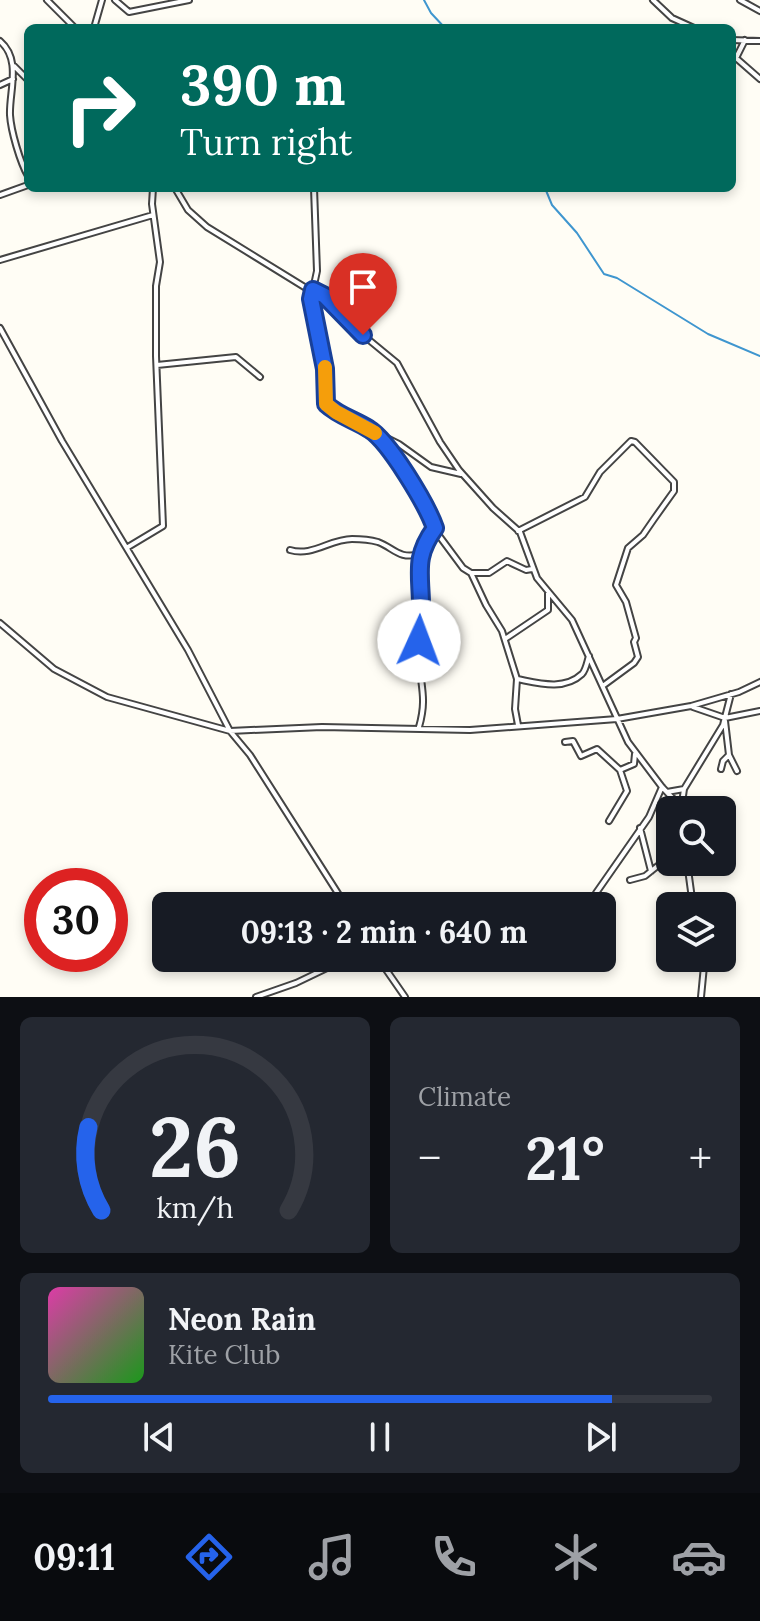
<!DOCTYPE html>
<meta charset="utf-8">
<style>
body{margin:0;font-family:Lora,serif;background:#242831;color:#f1f3f6;height:100vh;display:flex;flex-direction:column;font-size:30px;white-space:nowrap}
*{box-sizing:border-box;margin:0}
p{font-size:26px;color:#9ea1a6}
.icon{flex:none;width:44px;height:44px;fill:none;stroke:currentColor;stroke-width:2;stroke-linecap:round;stroke-linejoin:round}
.map{position:relative;height:997px;overflow:hidden}
.details{display:flex;flex-direction:column;gap:20px;padding:20px;background:#0d0f14;flex:1}
.details>*{flex:none}
.guide{position:absolute;left:24px;top:24px;width:712px;height:168px;border-radius:12px;box-shadow:0 4px 12px #0003;background:#00695c;color:#fff;overflow:hidden}
.tools{position:absolute;left:656px;top:796px;display:grid;gap:16px}
.tools a{display:grid;place-items:center;width:80px;height:80px;border-radius:12px;background:#171b24;box-shadow:0 4px 12px #0003;font-size:40px}
.speed{position:absolute;left:24px;top:868px;display:flex;gap:16px;font-size:40px;font-weight:700;text-align:center}
.speed>*{display:grid;place-content:center;width:104px;height:104px;border-radius:50%;background:#171b24;box-shadow:0 4px 12px #0003;line-height:1}
.speed .limit{border:12px solid #d22;background:#fff;color:#111}
.pin{position:absolute;display:grid;place-items:center;width:68px;height:68px;color:#fff;margin:-82px -34px;border-radius:50% 50% 50% 0;rotate:-45deg;box-shadow:0 0 8px #0007}
.pin .icon{rotate:45deg}
.me{position:absolute;width:88px;margin:-44px;rotate:2deg;stroke-linejoin:round;filter:drop-shadow(0 0 6px #0008)}
.turn{display:flex;align-items:center;gap:28px;height:168px;padding:0 24px;font-size:36px}
.turn .icon{width:104px;height:104px;stroke-width:2.5}
.turn b{display:block;font-size:56px;line-height:68px}
.big{font-size:60px;font-weight:700;line-height:1.1}
.details .widget{flex:1;display:flex;flex-direction:column;justify-content:center;gap:12px;min-width:0;padding:0 28px;border-radius:12px;background:#242831}
.details .dial{align-items:center;gap:0}
.dial svg{height:208px;overflow:visible;fill:none;stroke:#363941;stroke-width:7;stroke-linecap:round;text-anchor:middle}
.dial text{fill:#f1f3f6;stroke:none}
.song{display:flex;align-items:center;gap:24px}
.cover{width:96px;height:96px;border-radius:12px;background:linear-gradient(135deg,hsl(320 70% 55%),hsl(120 70% 35%))}
.played{height:8px;border-radius:4px;background:linear-gradient(90deg,#2563eb 85%,#363941 85%)}
.keys{display:flex;justify-content:space-around;direction:ltr}
.heat{display:flex;justify-content:space-between;align-items:center;font-size:44px;direction:ltr}
.details .tiles{flex:1;display:grid;gap:20px;grid-template-columns:1fr 1fr}
.widget:last-child{grid-column:span 2}
.trip{position:absolute;left:152px;top:892px;width:464px;height:80px;border-radius:12px;background:#171b24;box-shadow:0 4px 12px #0003;font-weight:700;line-height:80px;text-align:center}
.dock{display:flex;height:128px;justify-content:space-around;align-items:center;background:#090b0e;color:#9ea1a6}
.dock .icon{width:56px;height:56px}
.dock .active{color:#2563eb}
.dock b{font-size:36px;color:#f1f3f6}
.map>svg:first-child{display:block}
</style>
<div class="map">
<svg width="760" height="997" viewBox="0 0 760 997">
<rect width="100%" height="100%" fill="#fffdf5"/>
<g fill="none" stroke-linecap="round" stroke-linejoin="round">
<path stroke="#3f96cf" stroke-width="2" d="M424 0 431 13 445 28
M545 188 552 205 577 233 604 274 617 278 708 334 760 356"/>
<defs>
<path id="minor" d="M47 0 75 28
M115 0 129 12 189 0
M653 0 672 18 694 28
M740 0 760 11
M94 28 102 0
M732 40 760 41
M745 40 736 58 760 79
M0 41C22 60 9 91 10 115 11 131 20 162 28 176
M14 66 28 80
M0 85 13 79
M175 188 188 210 207 227 306 288 325 296 363 335 397 363 440 442 459 470 493 508 520 532 537 578 572 620 628 742 662 787 680 806
M314 188 317 271 311 299 325 369 326 404 375 433 413 484 437 533 463 568 471 573 486 605 502 631 517 679 515 709 518 725
M0 195 28 185
M0 260 153 215
M0 328 62 441 188 650 230 731 322 727 470 730 617 719 691 706 739 692 760 682
M157 365 236 357 260 377
M377 433 399 444 431 467 461 474
M518 531 585 497 600 472 631 441 635 442 674 482V491L654 519 643 535 628 548 616 585 626 602 636 638 634 642 638 657 634 663 604 685
M128 547 163 526 156 356V286L160 262 152 204 153 188
M290 550C312 557 330 539 352 539 360 539 371 540 378 542 394 548 399 560 420 554
M471 573H489L507 561 526 570 532 569
M0 623 54 669 107 697 230 731 250 755 346 906
M505 639 548 610V593
M517 679C538 683 564 691 582 674 586 670 587 662 589 656
M693 707 725 718 760 711
M725 721 729 755 737 771
M419 727C427 699 421 688 419 660 418 642 420 623 421 605 421 572 414 557 435 528
M565 742 573 741 581 756 597 749 620 770
M721 769 723 761 729 755
M667 792 684 789
M681 810 684 789 723 725 731 694
M609 821 627 791 620 770 634 764 635 754
M640 828 651 871
M687 862 693 906
M630 880 645 876 670 856
M596 893 649 817 662 787
M378 958 405 997
M256 997 296 983 348 958
M701 997 704 966 702 958"/>
</defs>
<use href="#minor" stroke="#444" stroke-width="8"/>
<use href="#minor" stroke="#fff" stroke-width="4"/>
</g>
<g fill="none" stroke-linecap="round" stroke-linejoin="round">
<defs>
<path id="route" d="M363 335 325 296 313 290 311 299 325 369 326 404C339 416 355 420 369 429 389 441 427 505 435 528 415 556 420 570 421 602 421 615 419 628 419 641"/>
</defs>
<use href="#route" stroke="#184099" stroke-width="20"/>
<use href="#route" stroke="#2563eb" stroke-width="14"/>
<path stroke="#f59e0b" stroke-width="14" d="M325 367 326 404 336 412 375 433"/>
</g>
</svg>
<div class="tools">
<a><svg class="icon" aria-label="search" viewBox="0 0 24 24"><circle cx="10" cy="10" r="6"/><path d="M15 15l6 6"/></svg></a>
<a><svg class="icon" aria-label="layers" viewBox="0 0 24 24"><path d="M12 4l9 5-9 5-9-5zM3 14l9 5 9-5"/></svg></a>
</div>
<div class="speed"><div class="limit">30</div></div>
<div class="pin" style="left:363px;top:335px;background:#d93025"><svg class="icon" aria-label="arrive" viewBox="0 0 24 24"><path d="M6 21V4h12l-3 4 3 4H6"/></svg></div>
<svg class="me" style="left:419px;top:641px" viewBox="-20 -20 40 40"><circle r="19" fill="#fff"/><path d="M0-13L10 11 0 6-10 11z" fill="#2563eb"/></svg>
<div class="trip">09:13 · 2 min · 640 m</div>
<div class="guide">
<div class="turn"><svg class="icon" aria-label="right" viewBox="0 0 24 24"><path d="M7 20v-9h11M14 6l5 5-5 5"/></svg><div><b>390 m</b>Turn right</div></div>
</div>
</div>
<section class="details">
<div class="tiles">
<div class="widget dial"><svg viewBox="0 0 100 80">
<path d="M14 69A42 42 0 1 1 86 69"/>
<path d="M14 69A42 42 0 0 1 9 37" stroke="#2563eb"/>
<text x="50" y="56" font-size="32" font-weight="700">26</text>
<text x="50" y="72" font-size="11">km/h</text>
</svg></div>
<div class="widget"><p>Climate</p>
<div class="heat"><a>−</a><b class="big">21°</b><a>+</a></div>
</div>
<div class="widget">
<div class="song"><i class="cover"></i><div><b>Neon Rain</b><p>Kite Club</p></div></div>
<div class="played"></div>
<div class="keys"><svg class="icon" aria-label="previous" viewBox="0 0 24 24"><path d="M18 5L8 12l10 7zM5 5v14"/></svg><svg class="icon" aria-label="pause" viewBox="0 0 24 24"><path d="M8 5v14M16 5v14"/></svg><svg class="icon" aria-label="next" viewBox="0 0 24 24"><path d="M6 5l10 7-10 7zM19 5v14"/></svg></div>
</div>
</div>
</section>
<nav class="dock">
<b>09:11</b>
<svg class="icon active" aria-label="directions" viewBox="0 0 24 24"><path d="M12 3l9 9-9 9-9-9zM9 14v-3h6M13 9l2 2-2 2"/></svg>
<svg class="icon" aria-label="music" viewBox="0 0 24 24"><path d="M9 18V5l10-2v13"/><circle cx="6" cy="18" r="3"/><circle cx="16" cy="16" r="3"/></svg>
<svg class="icon" aria-label="phone" viewBox="0 0 24 24"><path d="M5 4h4l2 5-3 2q2 4 5 5l2-3 5 2v4C11 20 4 13 5 4z"/></svg>
<svg class="icon" aria-label="climate" viewBox="0 0 24 24"><path d="M12 3v18M4 7l16 10M4 17L20 7"/></svg>
<svg class="icon" aria-label="car" viewBox="0 0 24 24"><path d="M5 17H2v-5l4-1 3-4h7l3 4 3 1v5h-3M9 17h6M6 11h13"/><circle cx="7" cy="17" r="2"/><circle cx="17" cy="17" r="2"/></svg>
</nav>
